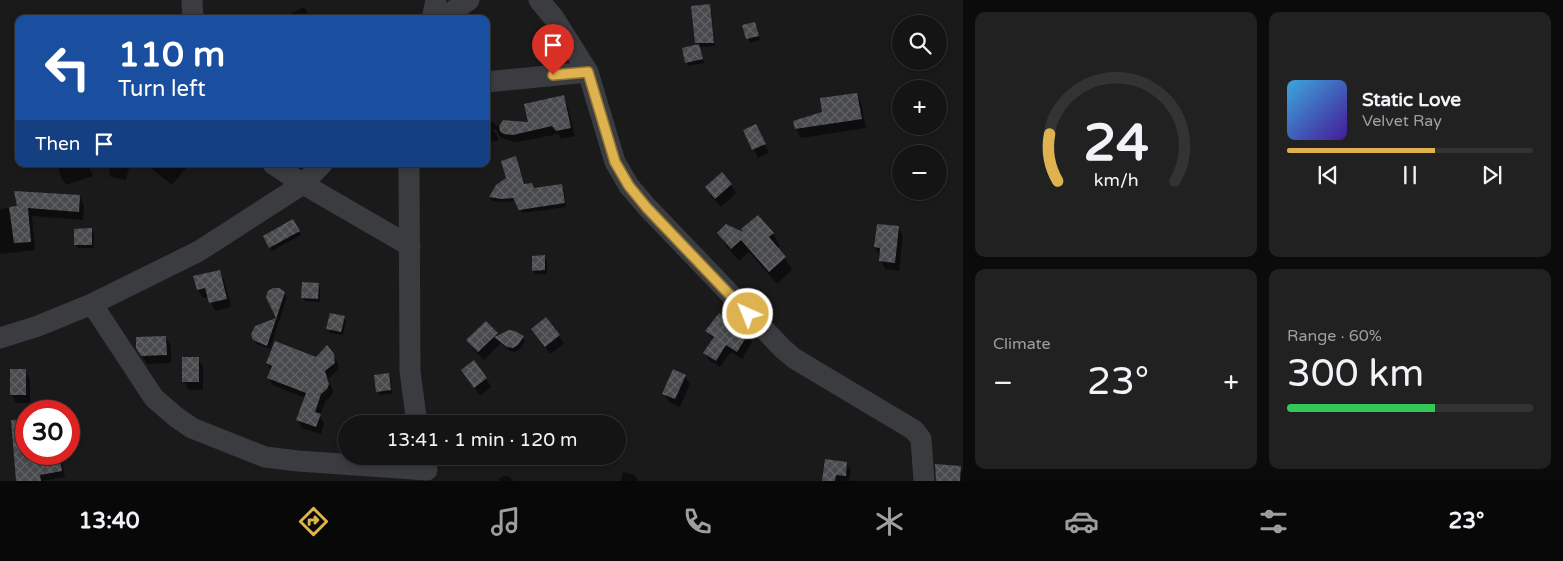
<!DOCTYPE html>
<meta charset="utf-8">
<style>
body{margin:0;font-family:"Varela Round",sans-serif;background:#212122;color:#f1f3f6;height:100vh;display:flex;flex-direction:column;font-size:19px;white-space:nowrap}
*{box-sizing:border-box;margin:0}
p{font-size:16px;color:#9d9ea0}
.icon{flex:none;width:28px;height:28px;fill:none;stroke:currentColor;stroke-width:2;stroke-linecap:round;stroke-linejoin:round}
.map{position:relative;flex:1;overflow:hidden}
.details{display:flex;flex-direction:column;gap:12px;padding:12px;background:#0b0b0b;width:600px}
.details>*{flex:none}
.hud{position:absolute;left:15px;top:15px;width:475px;height:152px;border-radius:10px;box-shadow:0 2px 8px #0003,0 0 0 1px #333334;background:#1a4fa0;color:#fff;overflow:hidden}
.tools{position:absolute;left:892px;top:15px;display:grid;gap:10px}
.tools a{display:grid;place-items:center;width:55px;height:55px;border-radius:50%;background:#141414;box-shadow:0 2px 8px #0003,0 0 0 1px #333334;font-size:25px}
.speed{position:absolute;left:15px;top:400px;display:flex;gap:10px;font-size:25px;font-weight:700;text-align:center}
.speed>*{display:grid;place-content:center;width:65px;height:65px;border-radius:50%;background:#141414;box-shadow:0 2px 8px #0003,0 0 0 1px #333334;line-height:1}
.speed .limit{border:8px solid #d22;background:#fff;color:#111}
.pin{position:absolute;display:grid;place-items:center;width:42px;height:42px;color:#fff;margin:-51px -21px;border-radius:50% 50% 50% 0;rotate:-45deg;box-shadow:0 0 5px #0007}
.pin .icon{rotate:45deg}
.me{position:absolute;width:55px;margin:-28px;rotate:316deg;stroke-linejoin:round;filter:drop-shadow(0 0 4px #0008)}
.turn{display:flex;align-items:center;gap:18px;height:105px;padding:0 20px;font-size:22px}
.turn .icon{width:65px;height:65px;stroke-width:2.5}
.turn b{display:block;font-size:35px;line-height:42px}
.then{display:flex;align-items:center;height:48px;padding:0 20px;background:#0003;gap:10px;font-size:19px}
.big{font-size:38px;font-weight:600;line-height:1.1}
.details .card{flex:1;display:flex;flex-direction:column;justify-content:center;gap:8px;min-width:0;padding:0 18px;border-radius:10px;background:#212122}
.details .dial{align-items:center;gap:0}
.dial svg{height:130px;overflow:visible;fill:none;stroke:#333334;stroke-width:7;stroke-linecap:round;text-anchor:middle}
.dial text{fill:#f1f3f6;stroke:none}
.song{display:flex;align-items:center;gap:15px}
.cover{width:60px;height:60px;border-radius:8px;background:linear-gradient(135deg,hsl(200 70% 55%),hsl(260 70% 35%))}
.played{height:5px;border-radius:2px;background:linear-gradient(90deg,#deb34f 60%,#333334 60%)}
.keys{display:flex;justify-content:space-around;direction:ltr}
.heat{display:flex;justify-content:space-between;align-items:center;font-size:28px;direction:ltr}
.charge{height:8px;border-radius:4px;background:linear-gradient(90deg,#34c759 60%,#333334 0)}
.details .tiles{flex:1;display:grid;gap:12px;grid-template-columns:repeat(2,1fr)}
.trip{position:absolute;left:338px;top:415px;width:288px;height:50px;border-radius:25px;background:#141414;box-shadow:0 2px 8px #0003,0 0 0 1px #333334;font-weight:600;line-height:50px;text-align:center}
.tabs{display:flex;height:80px;justify-content:space-around;align-items:center;background:#080808;color:#9d9ea0}
.tabs .icon{width:35px;height:35px}
.tabs .selected{color:#deb34f}
.tabs b{font-size:22px;color:#f1f3f6}
main{display:flex;flex:1;min-height:0}
.map>svg:first-child{display:block}
</style>
<main>
<div class="map">
<svg width="963" height="481" viewBox="0 0 963 481">
<defs>
<pattern id="building-cross-hatch" width="8" height="8" patternUnits="userSpaceOnUse" patternTransform="scale(1.25)"><rect width="8" height="8" fill="#494a4e"/><path d="M0 0l8 8M0 8l8-8" fill="none" stroke="#616265"/></pattern>
</defs>
<rect width="100%" height="100%" fill="#1a1a1b"/>
<path fill="#0007" d="M709 5 711 9 715 46 699 47 704 63 689 66 686 62 698 46 696 43Z
M304 7 311 19H292L290 14Z
M754 23 760 40 750 43 744 26Z
M856 95 861 103 866 128 801 138 796 129 795 122 824 113Z
M563 97 567 104 575 136 561 139 558 134 518 142 510 141 500 137 496 129H493L498 138V141L486 142V122H493L496 126 506 120 530 123Z
M745 131 760 134 769 153 758 158Z
M516 158 525 185 534 189 561 185 564 189 566 207 523 213 516 201 505 202 492 201 490 197 507 179Z
M57 164H88L93 176 66 185 61 177Z
M111 164H127L129 168 126 180 111 177 109 173Z
M147 164H183L186 168 172 185 148 166Z
M731 185 736 193 721 207 711 196 706 188Z
M80 197 84 205 83 220 32 216 35 250 0 254V209Z
M293 221 301 235 272 251 264 236Z
M898 227 903 236 899 271 885 269 875 247Z
M91 230 94 234V248H78L75 244Z
M719 233H773L780 246 777 249 785 258 792 270 777 284 749 252 739 261 726 246Z
M544 257 547 261V274H535L533 270Z
M219 271 224 280 231 307 215 311 209 297 203 298 198 290Z
M318 284 320 288V302L305 301 303 297Z
M284 293 287 297 270 349 257 344 254 340 256 327 278 319 268 300Z
M344 317 346 321 343 335 330 333 328 329Z
M533 330 559 335 564 344 550 354Z
M706 331 748 334 752 342 742 359 731 352 720 367 709 360 705 353 713 340Z
M497 334 498 336 523 337 525 341 520 349 515 352 510 351 501 343 484 360 473 349 468 340Z
M166 338 171 346V363L147 364 137 347Z
M333 355 338 363V370L328 379 333 390 332 395 325 402 320 416 324 423 321 434 302 428 298 420 305 398 273 385 268 378 271 370 267 363 316 358Z
M198 358 203 367V390H189L184 381Z
M25 371 30 379V403H16L11 394Z
M462 371 486 378 491 387 480 396Z
M388 375 391 379 392 394 380 395 377 391Z
M685 376 690 384 680 407 669 402 664 394Z
M26 420V454H60L65 477 42 481H24L12 421Z
M343 431 346 432V454L341 445Z
M847 463 851 471 849 481H823Z
M960 467 963 472V481H938Z
M623 472 635 475 638 481H621Z
M504 476H509L513 481H499V478Z"/>
<path fill="url(#building-cross-hatch)" d="M710 4 714 43H695L691 6Z
M755 22 759 36 746 39 742 25Z
M699 44 703 59 685 63 682 48Z
M857 93 862 119 795 129 793 121 822 112 820 98Z
M564 95 571 128 556 131 552 126 513 135 504 134 500 131 499 126 503 120 528 122 524 104Z
M756 124 766 144 752 150 743 130Z
M516 156 524 184 532 183 534 188 562 184 565 203 519 210 513 198 502 199 489 197 496 185 506 178 501 161Z
M722 172 732 184 715 199 705 187Z
M14 191 80 195 79 212 28 208 31 242 14 243 9 207 17 206Z
M758 215 774 233 769 237 786 257 769 272 741 240 731 249 717 233 726 224 743 232 741 229Z
M293 219 300 231 269 248 263 236Z
M877 224 899 226 895 263 879 261 880 248 874 247Z
M92 228V245H74V229Z
M545 255V270L532 271V256Z
M220 270 227 299 209 303 205 288 197 290 193 276Z
M302 282 319 283 318 299 301 298Z
M273 288H279L285 292 267 346 253 340 251 334 255 326 276 318 266 297 268 291Z
M330 313 345 316 341 332 326 329Z
M719 313 749 333 737 352 726 345 716 361 703 353 714 337 705 331Z
M546 317 560 335 545 347 531 329Z
M486 321 498 333 478 352 466 340Z
M509 330 515 331 524 336 518 345 513 348 507 347 494 337Z
M166 336 167 355 141 356 136 348V337Z
M275 341 316 357 327 345 334 354 335 363 325 371 329 384 327 389 321 394 315 412 321 414 316 427 296 420 306 393 267 378 272 366 266 363Z
M182 357H199V382H182Z
M474 360 487 378 474 388 461 370Z
M10 369H26V395H10Z
M673 369 686 375 675 399 662 394Z
M389 373 391 390 376 392 374 375Z
M26 419V454H59L62 471 40 475 41 481H16L11 420Z
M825 459 847 462 846 476 836 475 835 481H822Z
M935 464 961 466 960 481H936Z"/>
<g fill="none" stroke-linecap="round" stroke-linejoin="round">
<path stroke="#3b3c40" stroke-width="21" d="M192 0 193 19
M539 0 554 18 588 72 615 162 629 186 647 207 783 349 795 359 914 430 921 439 924 481
M432 19 436 0
M446 19 453 11 469 0
M486 82 588 72
M273 164 303 184 410 246
M409 164 410 371 417 424
M92 304 154 398 176 417 192 428 265 457 298 461 427 470
M0 338 38 326 92 304 199 251 303 184 322 164"/>
</g>
<g fill="none" stroke-linecap="round" stroke-linejoin="round">
<defs>
<path id="route" d="M553 75 588 72 615 162 629 186 647 208 748 314"/>
</defs>
<use href="#route" stroke="#907433" stroke-width="12"/>
<use href="#route" stroke="#deb34f" stroke-width="9"/>
</g>
</svg>
<div class="tools">
<a><svg class="icon" aria-label="search" viewBox="0 0 24 24"><circle cx="10" cy="10" r="6"/><path d="M15 15l6 6"/></svg></a>
<a>+</a>
<a>−</a>
</div>
<div class="speed"><div class="limit">30</div></div>
<div class="pin" style="left:553px;top:75px;background:#d93025"><svg class="icon" aria-label="arrive" viewBox="0 0 24 24"><path d="M6 21V4h12l-3 4 3 4H6"/></svg></div>
<svg class="me" style="left:748px;top:314px" viewBox="-20 -20 40 40"><circle r="17" fill="#deb34f" stroke="#fff" stroke-width="3"/><path d="M0-11L8 9 0 5-8 9z" fill="#fff"/></svg>
<div class="trip">13:41 · 1 min · 120 m</div>
<div class="hud">
<div class="turn"><svg class="icon" aria-label="left" viewBox="0 0 24 24"><path d="M17 20v-9H6M10 6l-5 5 5 5"/></svg><div><b>110 m</b>Turn left</div></div>
<div class="then">Then<svg class="icon" aria-label="arrive" viewBox="0 0 24 24"><path d="M6 21V4h12l-3 4 3 4H6"/></svg></div>
</div>
</div>
<section class="details">
<div class="tiles">
<div class="card dial"><svg viewBox="0 0 100 80">
<path d="M14 69A42 42 0 1 1 86 69"/>
<path d="M14 69A42 42 0 0 1 9 40" stroke="#deb34f"/>
<text x="50" y="56" font-size="32" font-weight="700">24</text>
<text x="50" y="72" font-size="11">km/h</text>
</svg></div>
<div class="card">
<div class="song"><i class="cover"></i><div><b>Static Love</b><p>Velvet Ray</p></div></div>
<div class="played"></div>
<div class="keys"><svg class="icon" aria-label="previous" viewBox="0 0 24 24"><path d="M18 5L8 12l10 7zM5 5v14"/></svg><svg class="icon" aria-label="pause" viewBox="0 0 24 24"><path d="M8 5v14M16 5v14"/></svg><svg class="icon" aria-label="next" viewBox="0 0 24 24"><path d="M6 5l10 7-10 7zM19 5v14"/></svg></div>
</div>
<div class="card"><p>Climate</p>
<div class="heat"><a>−</a><b class="big">23°</b><a>+</a></div>
</div>
<div class="card"><p>Range · 60%</p><b class="big">300 km</b><div class="charge"></div></div>
</div>
</section>
</main>
<nav class="tabs">
<b>13:40</b>
<svg class="icon selected" aria-label="directions" viewBox="0 0 24 24"><path d="M12 3l9 9-9 9-9-9zM9 14v-3h6M13 9l2 2-2 2"/></svg>
<svg class="icon" aria-label="music" viewBox="0 0 24 24"><path d="M9 18V5l10-2v13"/><circle cx="6" cy="18" r="3"/><circle cx="16" cy="16" r="3"/></svg>
<svg class="icon" aria-label="phone" viewBox="0 0 24 24"><path d="M5 4h4l2 5-3 2q2 4 5 5l2-3 5 2v4C11 20 4 13 5 4z"/></svg>
<svg class="icon" aria-label="climate" viewBox="0 0 24 24"><path d="M12 3v18M4 7l16 10M4 17L20 7"/></svg>
<svg class="icon" aria-label="car" viewBox="0 0 24 24"><path d="M5 17H2v-5l4-1 3-4h7l3 4 3 1v5h-3M9 17h6M6 11h13"/><circle cx="7" cy="17" r="2"/><circle cx="17" cy="17" r="2"/></svg>
<svg class="icon" aria-label="filters" viewBox="0 0 24 24"><path d="M4 7h16M4 17h16"/><circle cx="9" cy="7" r="2"/><circle cx="15" cy="17" r="2"/></svg>
<b>23°</b>
</nav>
